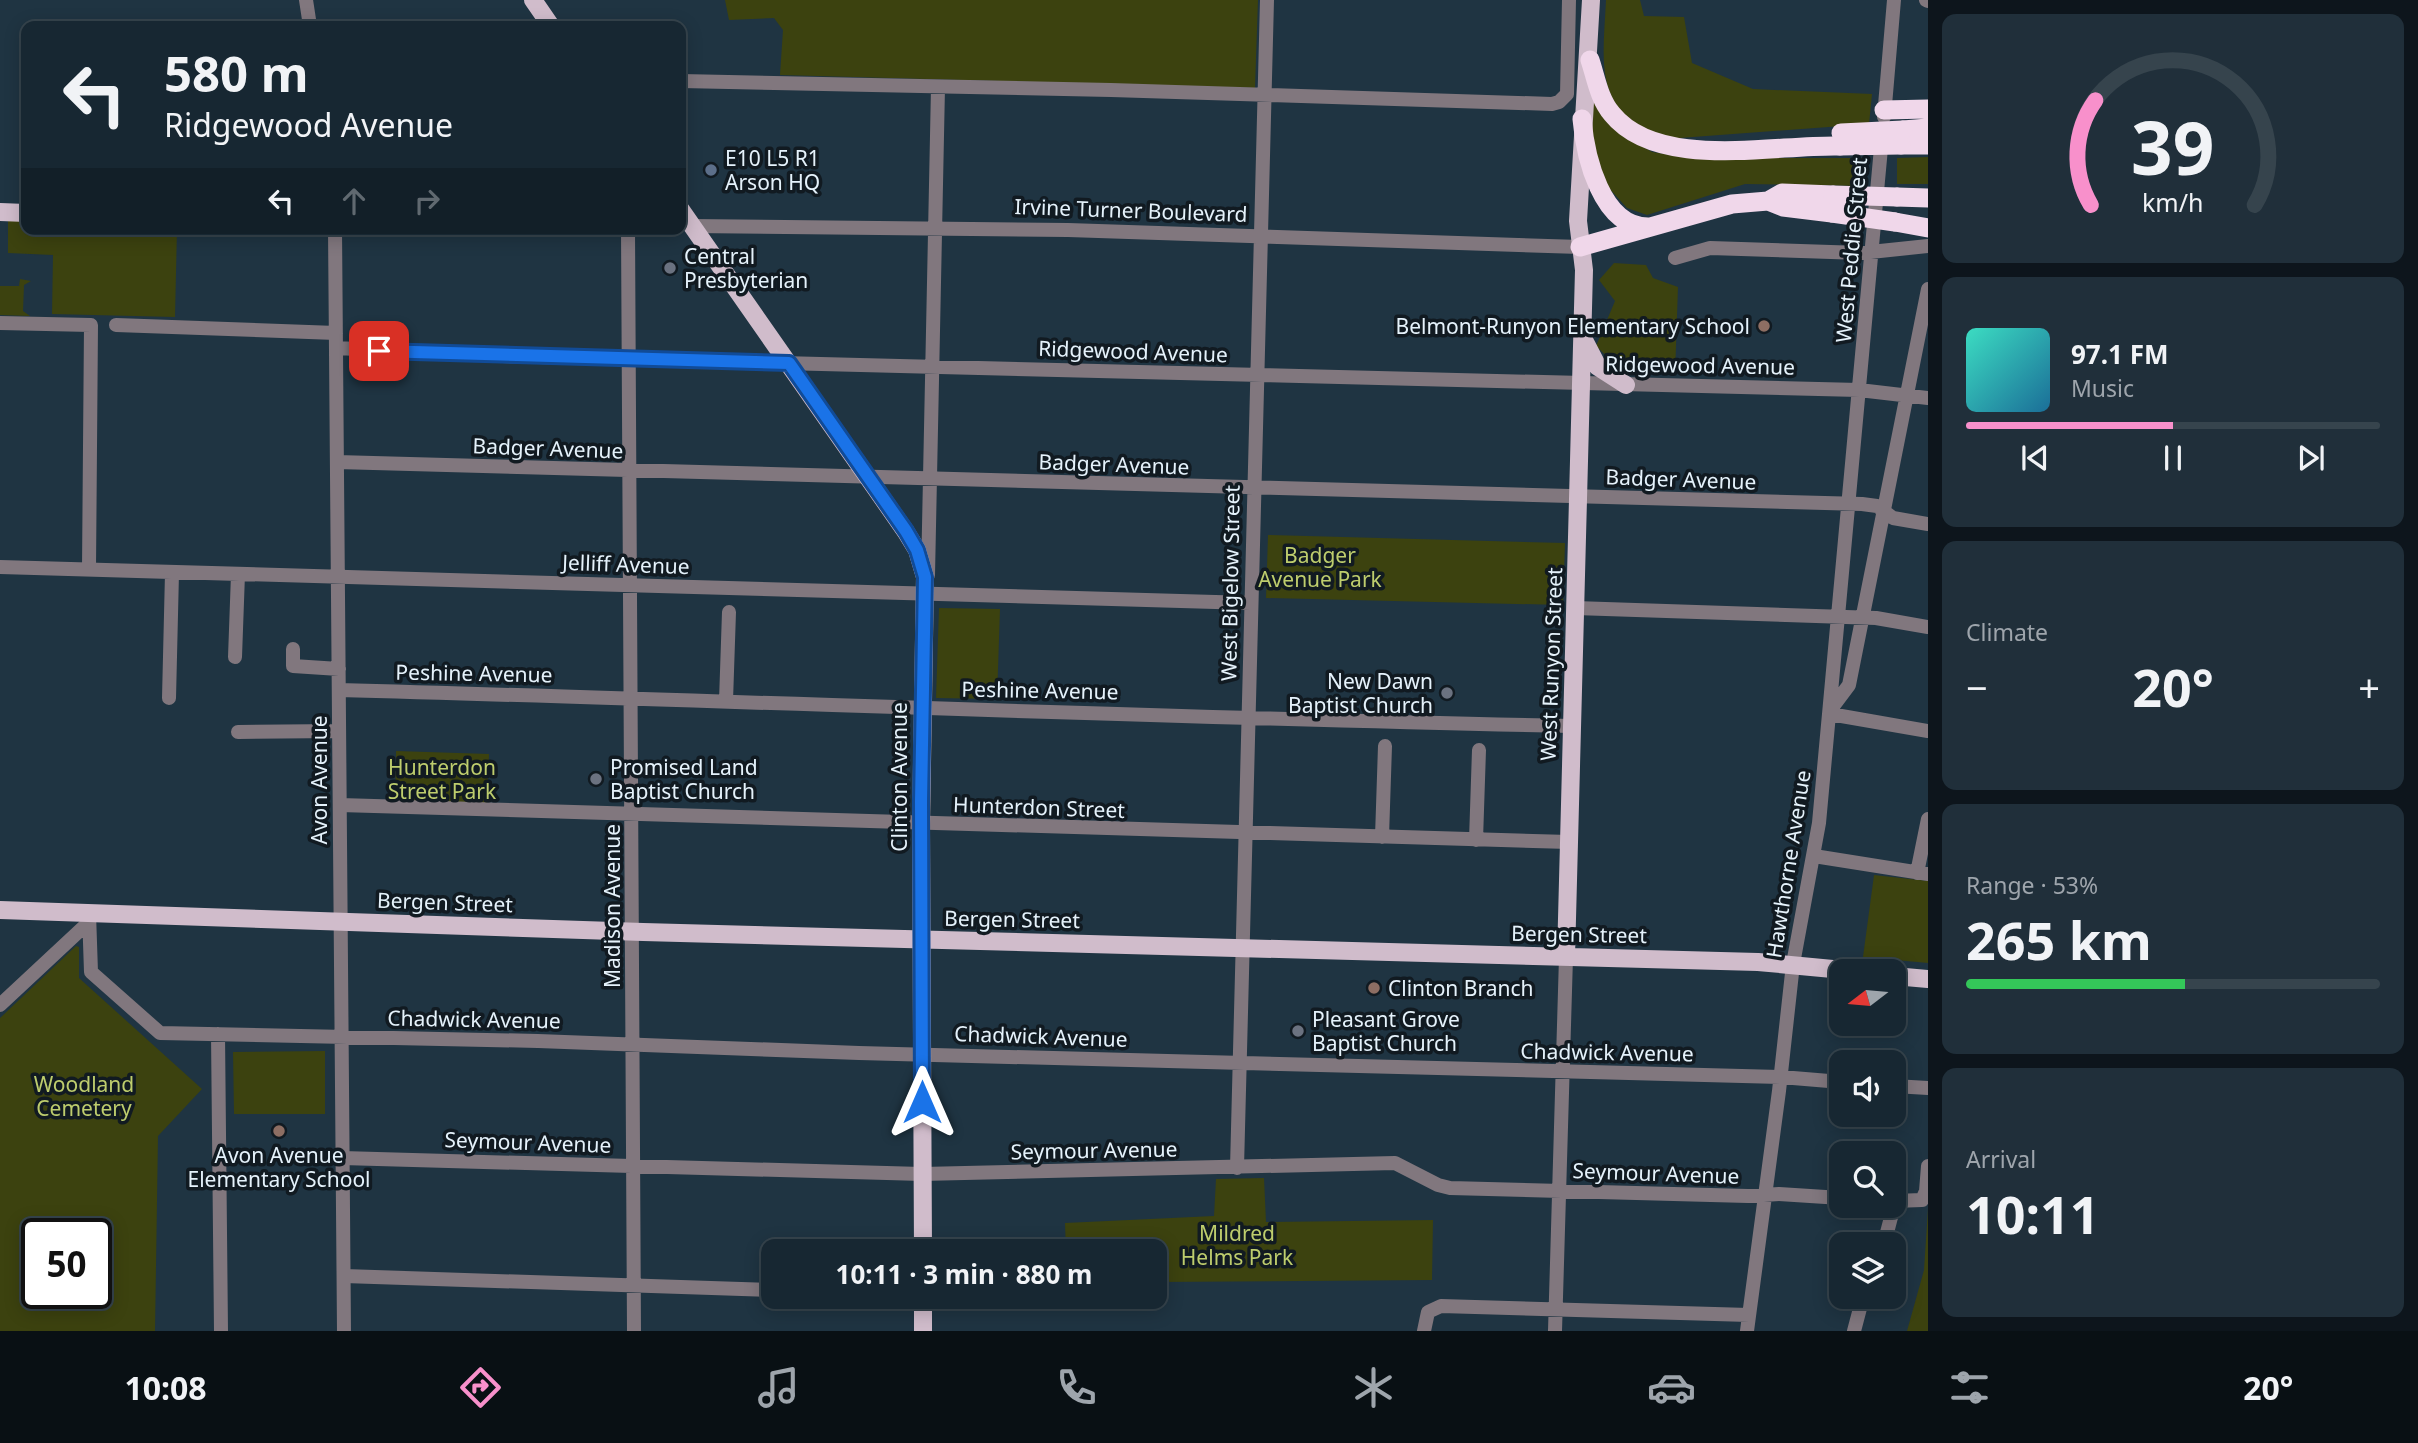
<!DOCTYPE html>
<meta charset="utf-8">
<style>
body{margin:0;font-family:"Noto Sans",sans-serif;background:#202f3a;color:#f1f3f6;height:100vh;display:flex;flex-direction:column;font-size:26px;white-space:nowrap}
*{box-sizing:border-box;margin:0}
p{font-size:23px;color:#9ea5ac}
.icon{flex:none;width:38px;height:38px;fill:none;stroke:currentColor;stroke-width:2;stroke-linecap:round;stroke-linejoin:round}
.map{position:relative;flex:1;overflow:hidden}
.side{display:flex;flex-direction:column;gap:14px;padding:14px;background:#0d151c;width:490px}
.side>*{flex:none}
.banner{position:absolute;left:21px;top:21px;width:665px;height:214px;border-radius:14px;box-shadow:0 4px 18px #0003,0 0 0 2px #36444d;background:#172732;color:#f1f3f6;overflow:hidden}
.needle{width:46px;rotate:254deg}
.controls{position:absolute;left:1829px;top:959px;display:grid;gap:14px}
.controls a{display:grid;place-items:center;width:77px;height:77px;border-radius:14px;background:#172732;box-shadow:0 4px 18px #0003,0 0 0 2px #36444d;font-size:35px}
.speed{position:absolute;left:21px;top:1218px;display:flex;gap:14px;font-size:35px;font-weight:700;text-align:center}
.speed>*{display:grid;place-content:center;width:91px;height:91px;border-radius:50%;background:#172732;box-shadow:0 4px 18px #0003,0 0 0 2px #36444d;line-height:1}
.speed .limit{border:4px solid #111;border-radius:10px;background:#fff;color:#111}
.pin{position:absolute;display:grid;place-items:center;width:60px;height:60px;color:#fff;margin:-30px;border-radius:14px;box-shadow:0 4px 10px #0006}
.me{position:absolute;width:77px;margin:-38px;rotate:0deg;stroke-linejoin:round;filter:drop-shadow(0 0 5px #0008)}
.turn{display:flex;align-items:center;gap:24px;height:147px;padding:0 28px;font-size:32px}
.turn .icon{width:91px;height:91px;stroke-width:2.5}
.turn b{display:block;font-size:49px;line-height:60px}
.lanes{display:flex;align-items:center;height:66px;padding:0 28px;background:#0003;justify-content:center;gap:35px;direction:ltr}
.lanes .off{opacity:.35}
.big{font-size:52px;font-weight:700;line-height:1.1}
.side .widget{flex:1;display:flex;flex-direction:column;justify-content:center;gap:10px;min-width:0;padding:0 24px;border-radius:14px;background:#202f3a}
.side .dial{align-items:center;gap:0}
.dial svg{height:182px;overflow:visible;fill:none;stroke:#36444d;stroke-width:7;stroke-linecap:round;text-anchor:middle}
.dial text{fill:#f1f3f6;stroke:none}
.song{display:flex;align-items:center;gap:21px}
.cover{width:84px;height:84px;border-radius:10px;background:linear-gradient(135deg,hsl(170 70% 55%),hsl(200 70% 35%))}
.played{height:7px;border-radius:4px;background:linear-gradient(90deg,#f890cb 50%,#36444d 50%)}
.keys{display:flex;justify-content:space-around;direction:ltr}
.heat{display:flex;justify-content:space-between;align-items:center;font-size:38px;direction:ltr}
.charge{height:10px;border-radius:5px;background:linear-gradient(90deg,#34c759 53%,#36444d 0)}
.trip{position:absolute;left:761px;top:1239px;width:406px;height:70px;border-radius:14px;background:#172732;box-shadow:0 4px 18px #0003,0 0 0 2px #36444d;font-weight:700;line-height:70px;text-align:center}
.menu{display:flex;height:112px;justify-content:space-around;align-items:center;background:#091014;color:#9ea5ac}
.menu .icon{width:49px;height:49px}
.menu .selected{color:#f890cb}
.menu b{font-size:32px;color:#f1f3f6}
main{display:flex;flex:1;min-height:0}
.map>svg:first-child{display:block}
</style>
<main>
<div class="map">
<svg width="1928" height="1331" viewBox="0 0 1928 1331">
<rect width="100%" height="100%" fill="#1f3442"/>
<path fill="#3c420f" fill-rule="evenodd" d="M725 0H1258L1255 88 780 75 783 30 774 18 729 20Z
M1606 0H1640L1644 16 1684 17 1692 63 1753 89 1872 94 1869 124 1666 139C1592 114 1603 64 1606 0Z
M1592 89 1619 132 1652 152 1691 158H1866L1864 186 1745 184 1647 215 1627 208 1607 186 1590 137Z
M1928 157V184H1897V158Z
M8 221H26V229H177L175 317 52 314 53 255 8 253Z
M1614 263 1646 265 1653 278 1678 287 1675 375 1622 371 1596 346 1615 301 1599 280Z
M20 279 31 281 24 285 23 311 30 316 0 315V286H19Z
M1268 535 1565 543 1563 605 1266 598Z
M939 608 1000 609 997 699 936 698Z
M396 751 489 754 487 806 395 804Z
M1874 875 1928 881V963L1863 957Z
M76 946 79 947V978L202 1089 158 1136 155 1331H0V1018ZM37 1234H96V1293H37Z
M325 1051V1114H234L233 1052Z
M1264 1178 1266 1222 1433 1220 1432 1280 1155 1282V1251H1066L1065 1223 1214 1216 1216 1179Z
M1928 1209V1331H1907L1924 1270Z"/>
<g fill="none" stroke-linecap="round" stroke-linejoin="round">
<path stroke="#81777e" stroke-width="14" d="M306 0 310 26
M1926 0 1928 1
M681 81 1111 90 1552 104 1559 102 1567 94 1569 0
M1884 117 1894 0
M691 226 1068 230 1580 247
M335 229 344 1331
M628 229 634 1331
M1675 258 1710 248 1861 253 1928 246
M0 323 91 325 89 569
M116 325 336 333
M336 348 502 356 1859 390 1928 398
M337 462 1862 504 1877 506 1893 518 1928 524
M0 567 1250 603
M928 575 938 87
M1575 608 1876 618 1928 627
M293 649V666L339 669
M235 657 238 574
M339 690C750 701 1161 718 1572 726
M169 698 172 573
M726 701 729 612
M1831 709 1849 685 1928 289
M1830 714 1928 731
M238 732 339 731
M340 805 1569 842
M1382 837 1385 746
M1476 840 1479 750
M1814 856 1928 874
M1917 873 1928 819
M89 913 91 972 160 1033 538 1041 859 1053 1781 1077 1841 1082
M0 1005 89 922
M218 1034 221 1331
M1894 1086 1928 1088
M342 1158 922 1174 1395 1163 1438 1185 1450 1188 1748 1196 1779 1194 1841 1198
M1237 1168 1267 0
M1894 1201 1922 1200 1926 1191 1928 1166
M1884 1244 1895 1202
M344 1276 774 1290
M1424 1331 1428 1312 1441 1306 1749 1315
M1555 1331 1566 957
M1747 1331 1779 1091 1793 964 1819 823 1882 137
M1854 1331 1863 1297"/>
<path stroke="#d0bccb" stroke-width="18" d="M533 0 551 26
M681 210 906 532 917 550 925 577 921 825 923 1251
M0 212 26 213
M1585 342 1598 367 1626 385
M0 910 643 932 1758 962 1854 971
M1566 957 1584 270 1578 221 1591 0
M1894 976 1928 979
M923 1297V1331"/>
<path stroke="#f0d7ea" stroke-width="19" d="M1590 60C1596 78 1599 99 1612 114 1658 171 1774 144 1840 146
M1884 110 1928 109
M1582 119C1585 155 1601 228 1649 227
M1903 130 1928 128
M1901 145H1928
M1897 197 1928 198
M1768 201 1782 193 1833 195
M1895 222 1928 228
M1580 247 1732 204 1768 201 1783 207 1832 213"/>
<path stroke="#f0d7ea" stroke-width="19" d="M1841 133 1903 130
M1840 146 1901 145
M1833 195 1897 197
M1832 213 1895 222"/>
</g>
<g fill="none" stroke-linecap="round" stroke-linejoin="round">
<defs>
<path id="route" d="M379 351 789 363 906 531 917 550 925 577 921 802 922 1102"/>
</defs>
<use href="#route" stroke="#114b97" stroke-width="18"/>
<use href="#route" stroke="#1a73e8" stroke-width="12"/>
</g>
<circle fill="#5c6f8a" stroke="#111a21" stroke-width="2.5" cx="711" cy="170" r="7"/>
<g fill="#6b7280" stroke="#111a21" stroke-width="2.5">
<circle cx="670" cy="268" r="7"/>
<circle cx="1447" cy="693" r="7"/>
<circle cx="596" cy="779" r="7"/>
<circle cx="1298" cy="1031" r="7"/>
</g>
<g fill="#8d6e63" stroke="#111a21" stroke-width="2.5">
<circle cx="1764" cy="326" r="7"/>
<circle cx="1374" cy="988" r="7"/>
<circle cx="279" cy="1131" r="7"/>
</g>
<g text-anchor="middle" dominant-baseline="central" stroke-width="7" stroke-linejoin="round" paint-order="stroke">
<g font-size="21" fill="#e5f2fb" stroke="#111a21" text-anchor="start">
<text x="725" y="158">E10 L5 R1<tspan x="725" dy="24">Arson HQ</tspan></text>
<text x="684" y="256">Central<tspan x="684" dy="24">Presbyterian</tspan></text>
<text x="1750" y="326" text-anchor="end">Belmont-Runyon Elementary School</text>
<text x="1433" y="681" text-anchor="end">New Dawn<tspan x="1433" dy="24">Baptist Church</tspan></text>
<text x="610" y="767">Promised Land<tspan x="610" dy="24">Baptist Church</tspan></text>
<text x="1388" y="988">Clinton Branch</text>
<text x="1312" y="1019">Pleasant Grove<tspan x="1312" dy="24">Baptist Church</tspan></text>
<text x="279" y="1155" text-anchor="middle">Avon Avenue<tspan x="279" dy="24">Elementary School</tspan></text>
</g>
<g font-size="21" fill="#e5f2fb" stroke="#111a21">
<text transform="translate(1131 210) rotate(2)">Irvine Turner Boulevard</text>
<text transform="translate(1851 250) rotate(-85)">West Peddie Street</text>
<text transform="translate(1133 351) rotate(2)">Ridgewood Avenue</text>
<text transform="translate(1700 365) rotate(1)">Ridgewood Avenue</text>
<text transform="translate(548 448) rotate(2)">Badger Avenue</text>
<text transform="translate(1114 464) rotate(2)">Badger Avenue</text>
<text transform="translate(1681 479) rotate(2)">Badger Avenue</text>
<text transform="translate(626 564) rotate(2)">Jelliff Avenue</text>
<text transform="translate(1230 583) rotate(-89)">West Bigelow Street</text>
<text transform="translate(1551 664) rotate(-88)">West Runyon Street</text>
<text transform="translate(474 673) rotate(1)">Peshine Avenue</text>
<text transform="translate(1040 690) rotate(1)">Peshine Avenue</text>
<text transform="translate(899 777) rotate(-90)">Clinton Avenue</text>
<text transform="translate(319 780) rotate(-90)">Avon Avenue</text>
<text transform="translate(1039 807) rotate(2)">Hunterdon Street</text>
<text transform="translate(1788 864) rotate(-81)">Hawthorne Avenue</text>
<text transform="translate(445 902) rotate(2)">Bergen Street</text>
<text transform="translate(612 906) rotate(-90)">Madison Avenue</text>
<text transform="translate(1012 919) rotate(1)">Bergen Street</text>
<text transform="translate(1579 934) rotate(1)">Bergen Street</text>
<text transform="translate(474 1019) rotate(1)">Chadwick Avenue</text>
<text transform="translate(1041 1036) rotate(2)">Chadwick Avenue</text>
<text transform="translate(1607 1052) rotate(1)">Chadwick Avenue</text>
<text transform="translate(528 1142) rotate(2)">Seymour Avenue</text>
<text transform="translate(1094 1150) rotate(-1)">Seymour Avenue</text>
<text transform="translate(1656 1173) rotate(2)">Seymour Avenue</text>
</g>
<g font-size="21" fill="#becd6d" stroke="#111a21">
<text x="1320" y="555">Badger<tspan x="1320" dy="24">Avenue Park</tspan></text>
<text x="442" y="767">Hunterdon<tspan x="442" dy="24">Street Park</tspan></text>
<text x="84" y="1084">Woodland<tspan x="84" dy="24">Cemetery</tspan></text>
<text x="1237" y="1233">Mildred<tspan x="1237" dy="24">Helms Park</tspan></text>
</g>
</g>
</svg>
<div class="controls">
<a><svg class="needle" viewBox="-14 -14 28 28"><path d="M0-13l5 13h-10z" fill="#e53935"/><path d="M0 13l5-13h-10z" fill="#9ea5ac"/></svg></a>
<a><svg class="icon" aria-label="sound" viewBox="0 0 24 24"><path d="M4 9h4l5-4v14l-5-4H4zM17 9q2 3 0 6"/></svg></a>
<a><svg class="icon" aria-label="search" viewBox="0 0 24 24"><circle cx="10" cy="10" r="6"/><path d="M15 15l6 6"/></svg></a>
<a><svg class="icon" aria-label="layers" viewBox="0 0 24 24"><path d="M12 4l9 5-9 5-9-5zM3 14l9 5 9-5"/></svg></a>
</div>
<div class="speed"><div class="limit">50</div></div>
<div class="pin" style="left:379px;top:351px;background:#d93025"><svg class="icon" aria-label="arrive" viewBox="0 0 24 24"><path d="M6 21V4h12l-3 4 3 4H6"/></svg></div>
<svg class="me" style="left:922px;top:1102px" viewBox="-20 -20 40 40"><path d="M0-17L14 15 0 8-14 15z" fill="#1a73e8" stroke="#fff" stroke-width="4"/></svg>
<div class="trip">10:11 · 3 min · 880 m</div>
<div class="banner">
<div class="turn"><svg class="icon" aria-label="left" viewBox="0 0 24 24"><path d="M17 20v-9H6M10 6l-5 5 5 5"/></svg><div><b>580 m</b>Ridgewood Avenue</div></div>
<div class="lanes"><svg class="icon" aria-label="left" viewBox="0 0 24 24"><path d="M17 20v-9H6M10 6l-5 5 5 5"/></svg><svg class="icon off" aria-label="ahead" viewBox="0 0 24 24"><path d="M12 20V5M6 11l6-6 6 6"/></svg><svg class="icon off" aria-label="right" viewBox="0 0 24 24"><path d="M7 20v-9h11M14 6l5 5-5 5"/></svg></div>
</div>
</div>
<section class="side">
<div class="widget dial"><svg viewBox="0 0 100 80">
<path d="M14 69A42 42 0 1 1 86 69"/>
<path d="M14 69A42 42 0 0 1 16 23" stroke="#f890cb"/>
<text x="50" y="56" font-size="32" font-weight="700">39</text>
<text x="50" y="72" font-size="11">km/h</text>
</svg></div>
<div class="widget">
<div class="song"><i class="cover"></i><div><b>97.1 FM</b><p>Music</p></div></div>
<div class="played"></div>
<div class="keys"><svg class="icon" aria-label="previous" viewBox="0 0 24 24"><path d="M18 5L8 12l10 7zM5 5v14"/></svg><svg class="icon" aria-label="pause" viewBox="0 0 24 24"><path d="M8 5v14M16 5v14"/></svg><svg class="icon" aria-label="next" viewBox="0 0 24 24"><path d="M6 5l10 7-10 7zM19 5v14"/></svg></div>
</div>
<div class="widget"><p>Climate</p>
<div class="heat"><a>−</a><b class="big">20°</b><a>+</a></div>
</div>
<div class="widget"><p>Range · 53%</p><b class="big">265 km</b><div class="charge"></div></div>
<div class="widget"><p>Arrival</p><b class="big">10:11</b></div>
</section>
</main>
<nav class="menu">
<b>10:08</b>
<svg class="icon selected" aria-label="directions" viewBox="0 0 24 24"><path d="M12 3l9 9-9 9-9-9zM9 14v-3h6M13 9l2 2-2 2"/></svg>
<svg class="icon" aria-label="music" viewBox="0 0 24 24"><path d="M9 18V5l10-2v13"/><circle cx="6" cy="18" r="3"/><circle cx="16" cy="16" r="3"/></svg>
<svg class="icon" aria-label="phone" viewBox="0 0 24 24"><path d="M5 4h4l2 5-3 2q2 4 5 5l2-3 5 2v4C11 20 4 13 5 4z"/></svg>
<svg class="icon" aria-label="climate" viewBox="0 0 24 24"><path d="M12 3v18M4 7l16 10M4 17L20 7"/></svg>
<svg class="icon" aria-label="car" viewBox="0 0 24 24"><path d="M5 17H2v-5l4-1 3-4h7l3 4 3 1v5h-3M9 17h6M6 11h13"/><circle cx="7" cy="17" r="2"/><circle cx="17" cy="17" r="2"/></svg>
<svg class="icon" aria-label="filters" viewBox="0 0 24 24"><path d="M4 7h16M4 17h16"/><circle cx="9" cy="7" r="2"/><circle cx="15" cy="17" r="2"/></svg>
<b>20°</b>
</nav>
